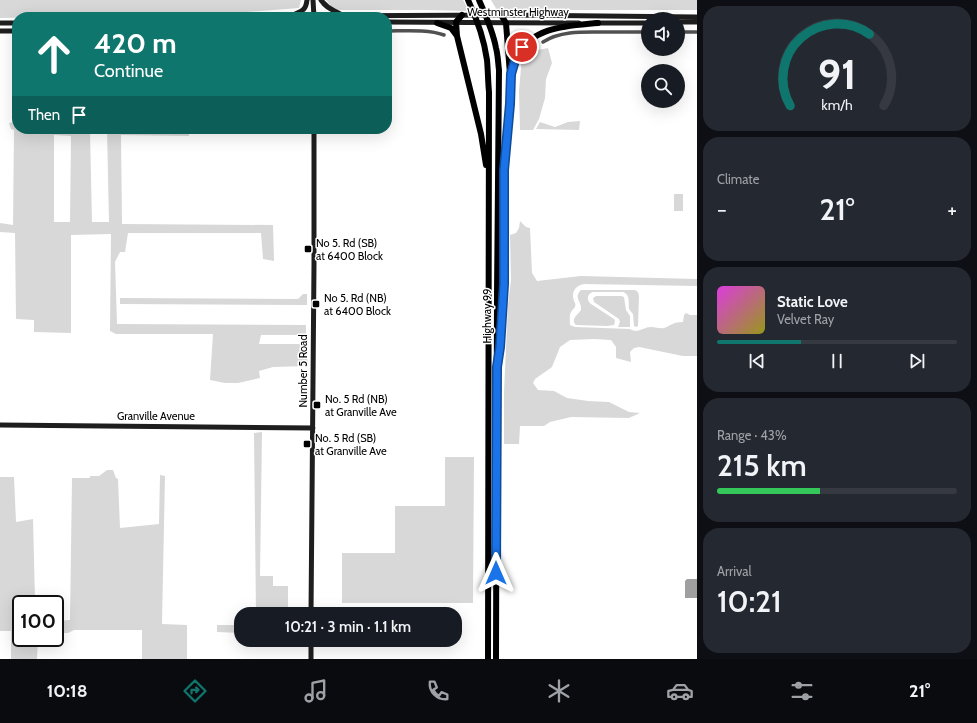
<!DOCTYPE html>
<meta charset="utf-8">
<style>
body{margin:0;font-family:Cabin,sans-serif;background:#242831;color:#f1f3f6;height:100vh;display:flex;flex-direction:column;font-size:15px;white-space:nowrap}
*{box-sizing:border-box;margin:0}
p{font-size:13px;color:#9ea1a6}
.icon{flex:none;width:22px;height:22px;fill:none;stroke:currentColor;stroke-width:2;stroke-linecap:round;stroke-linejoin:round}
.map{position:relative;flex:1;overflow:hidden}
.side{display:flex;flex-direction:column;gap:6px;padding:6px;background:#0d0f14;width:280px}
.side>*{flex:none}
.guide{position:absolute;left:12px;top:12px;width:380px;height:122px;border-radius:16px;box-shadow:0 4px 16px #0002;background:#0f766e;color:#fff;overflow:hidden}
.tools{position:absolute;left:641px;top:12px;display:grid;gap:8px}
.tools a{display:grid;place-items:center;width:44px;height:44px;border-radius:50%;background:#171b24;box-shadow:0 4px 16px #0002;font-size:20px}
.speed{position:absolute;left:12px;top:595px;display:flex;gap:8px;font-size:20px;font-weight:700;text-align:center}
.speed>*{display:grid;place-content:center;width:52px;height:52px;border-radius:50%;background:#171b24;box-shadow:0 4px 16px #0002;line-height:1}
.speed .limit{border:2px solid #111;border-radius:6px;background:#fff;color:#111}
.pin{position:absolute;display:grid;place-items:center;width:34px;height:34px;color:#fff;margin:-17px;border:2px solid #fff;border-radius:50%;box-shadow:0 1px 4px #0007}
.me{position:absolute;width:44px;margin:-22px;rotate:0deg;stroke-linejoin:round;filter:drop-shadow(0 0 3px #0008)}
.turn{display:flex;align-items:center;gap:14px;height:84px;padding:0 16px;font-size:18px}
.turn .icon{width:52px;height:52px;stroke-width:2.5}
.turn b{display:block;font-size:28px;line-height:34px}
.then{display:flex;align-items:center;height:38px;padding:0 16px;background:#0003;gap:8px;font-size:15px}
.big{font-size:30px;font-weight:600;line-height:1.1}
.side .card{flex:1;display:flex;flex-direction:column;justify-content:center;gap:6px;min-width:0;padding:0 14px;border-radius:16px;background:#242831}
.side .dial{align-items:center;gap:0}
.dial svg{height:104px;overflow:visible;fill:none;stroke:#363941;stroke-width:7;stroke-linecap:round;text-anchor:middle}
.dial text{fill:#f1f3f6;stroke:none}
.song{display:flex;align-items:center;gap:12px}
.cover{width:48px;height:48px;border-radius:6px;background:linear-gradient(135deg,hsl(300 70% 55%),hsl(60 70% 35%))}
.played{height:4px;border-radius:2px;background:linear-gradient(90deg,#0f766e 35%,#363941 35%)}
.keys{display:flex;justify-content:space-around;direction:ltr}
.heat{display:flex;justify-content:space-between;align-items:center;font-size:22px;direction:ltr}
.charge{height:6px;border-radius:3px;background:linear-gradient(90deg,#34c759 43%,#363941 0)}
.trip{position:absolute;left:234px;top:607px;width:228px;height:40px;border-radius:16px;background:#171b24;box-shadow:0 4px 16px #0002;font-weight:600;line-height:40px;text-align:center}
.tabs{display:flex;height:64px;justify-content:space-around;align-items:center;background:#090b0e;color:#9ea1a6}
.tabs .icon{width:28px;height:28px}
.tabs .selected{color:#0f766e}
.tabs b{font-size:18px;color:#f1f3f6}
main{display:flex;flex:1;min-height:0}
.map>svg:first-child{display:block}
</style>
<main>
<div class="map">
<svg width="697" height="659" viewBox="0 0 697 659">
<rect width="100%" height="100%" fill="#fff"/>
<path fill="#d8d8d8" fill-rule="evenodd" d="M0 0H301L299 8 209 15 0 18Z
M326 0H463L469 11 425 10H339L331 7Z
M491 0H697V10H497Z
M548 48 552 63 546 79 545 98 539 119 533 130H520L519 91 522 56 528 52Z
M14 79H17V129H189V136L121 135 122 224 273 225 274 261 263 259 261 233H128L125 252H120L115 262 117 324 306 325V335H261L259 344H306L308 366 273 367 259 371 260 378 238 383H225L210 380 213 334H116L110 331 111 234 71 235V333L34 332V320L16 319 15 233 0 232V223L13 225 14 130 11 129 9 123 14 122ZM107 130 109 222H92L90 131ZM54 135 71 136 70 222H54Z
M580 121 579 130 536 129 540 122 555 127 568 122Z
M674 194H683V211H674Z
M520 221 526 227 530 228 532 273 537 281 581 276 697 279V286L584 284C575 286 571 292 574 301 575 303 576 304 575 307 574 309 572 310 571 312 569 316 570 320 570 325L575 327 630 329C638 334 643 327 651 327 656 327 660 329 664 328 672 325 673 322 683 322L684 315 686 313 690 315H697V356H683L639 347 634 348 630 352 631 362 616 358V347L611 340 594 339 570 340 560 347 552 367 535 379 533 383 538 390 554 391 567 398 588 401 609 402 629 412 640 413 629 418 571 417 550 422 544 426H520L519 444H504V392L508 304 511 280 510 235 516 233 519 228Z
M581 290H635L638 292 639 296 638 326 636 327 634 326 633 314 629 309C628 303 631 295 623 292H593C587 294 586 300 591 304L614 319 615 321 614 325 607 326 576 325C570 319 578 315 581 310 582 301 573 298 581 290Z
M303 294H307V305L120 304V298L298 299Z
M596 296H621L624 297 626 310 630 316V327H618L620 322 619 319 594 302 593 298Z
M262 432 260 576H273V586H288V608L275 610V614H256L254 433Z
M445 457H474L473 603H342V553H395V506H445Z
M107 470H113L116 478 118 479 120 528 159 524 160 475 165 476 162 624 187 625V659H142V630H74L68 633H55V621L70 620 72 478H90V476H99Z
M0 477H14L16 522 33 519 35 600H54V604H21V638H38L37 659H11V631H0Z
M217 625H241V633L217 632Z"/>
<path fill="#9f9f9f" d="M687 579H697V598H685V581Z"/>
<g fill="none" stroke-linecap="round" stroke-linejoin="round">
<path stroke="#515151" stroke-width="3.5" d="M387 31C404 31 428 29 444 35
M678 32H697
M543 42C561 30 586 32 607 32 621 32 634 32 648 32"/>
<path stroke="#1e1e1e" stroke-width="5" d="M313 0 314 17
M321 0C328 10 333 9 342 15
M295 14C303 11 306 9 307 0
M263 17 306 16 501 15 697 17
M387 22 579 23
M678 22H697
M0 23H17
M595 23H648
M0 31H17
M0 425 313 428
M311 614 314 264V129
M311 659V640"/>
<path stroke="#000" stroke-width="6" d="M468 0C477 19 484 39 487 60 488 71 488 82 489 92L488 659
M479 0C486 16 493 31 496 48 498 55 498 63 499 70L497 295 496 659
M462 15 456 22 457 36 481 134 486 165
M437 23 451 28 457 36
M512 71C513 66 514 60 517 56 533 26 568 26 598 23
M501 339 504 284V170L510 104 511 87 506 23 501 15"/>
</g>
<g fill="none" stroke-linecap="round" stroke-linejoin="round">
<defs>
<path id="route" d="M496 573 497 367 500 347 504 284V170L510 104 511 74 516 57 522 47"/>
</defs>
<use href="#route" stroke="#114b97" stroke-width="10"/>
<use href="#route" stroke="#1a73e8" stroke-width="7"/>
</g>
<g fill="#000" stroke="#fff" stroke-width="1.5">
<rect x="304" y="245" width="8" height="8" rx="2"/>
<rect x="312" y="300" width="8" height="8" rx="2"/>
<rect x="313" y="401" width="8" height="8" rx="2"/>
<rect x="303" y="440" width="8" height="8" rx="2"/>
</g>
<g text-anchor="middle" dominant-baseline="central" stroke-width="3" stroke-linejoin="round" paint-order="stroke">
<g font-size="11" fill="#000" stroke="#fff">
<text x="518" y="12">Westminster Highway</text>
<text transform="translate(487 316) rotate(-90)">Highway 99</text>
<text transform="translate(303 371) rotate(-90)">Number 5 Road</text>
<text x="156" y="416">Granville Avenue</text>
</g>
<g font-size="11" fill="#000" stroke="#fff" text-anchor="start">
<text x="316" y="243">No 5. Rd (SB)<tspan x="316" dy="13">at 6400 Block</tspan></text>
<text x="324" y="298">No 5. Rd (NB)<tspan x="324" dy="13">at 6400 Block</tspan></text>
<text x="325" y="399">No. 5 Rd (NB)<tspan x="325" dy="13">at Granville Ave</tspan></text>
<text x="315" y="438">No. 5 Rd (SB)<tspan x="315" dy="13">at Granville Ave</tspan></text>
</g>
</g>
</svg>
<div class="tools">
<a><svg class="icon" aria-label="sound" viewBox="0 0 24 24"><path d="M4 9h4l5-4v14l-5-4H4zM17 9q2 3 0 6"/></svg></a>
<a><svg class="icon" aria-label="search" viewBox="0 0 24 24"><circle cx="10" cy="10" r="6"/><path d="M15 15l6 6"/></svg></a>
</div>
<div class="speed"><div class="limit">100</div></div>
<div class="pin" style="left:522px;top:47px;background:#d93025"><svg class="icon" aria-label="arrive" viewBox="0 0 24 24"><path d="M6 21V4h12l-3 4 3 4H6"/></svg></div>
<svg class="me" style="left:496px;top:573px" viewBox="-20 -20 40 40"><path d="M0-17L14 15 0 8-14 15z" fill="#1a73e8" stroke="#fff" stroke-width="4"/></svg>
<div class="trip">10:21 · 3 min · 1.1 km</div>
<div class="guide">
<div class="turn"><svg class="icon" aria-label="ahead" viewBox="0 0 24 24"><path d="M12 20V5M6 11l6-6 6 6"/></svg><div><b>420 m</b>Continue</div></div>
<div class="then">Then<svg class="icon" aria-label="arrive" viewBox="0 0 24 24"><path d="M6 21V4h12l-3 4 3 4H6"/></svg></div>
</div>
</div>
<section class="side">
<div class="card dial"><svg viewBox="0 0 100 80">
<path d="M14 69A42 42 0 1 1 86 69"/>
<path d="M14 69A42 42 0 0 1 75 14" stroke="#0f766e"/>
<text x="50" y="56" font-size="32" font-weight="700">91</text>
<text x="50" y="72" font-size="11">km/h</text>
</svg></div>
<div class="card"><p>Climate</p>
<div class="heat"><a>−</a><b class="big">21°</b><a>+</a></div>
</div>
<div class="card">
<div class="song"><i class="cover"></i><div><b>Static Love</b><p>Velvet Ray</p></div></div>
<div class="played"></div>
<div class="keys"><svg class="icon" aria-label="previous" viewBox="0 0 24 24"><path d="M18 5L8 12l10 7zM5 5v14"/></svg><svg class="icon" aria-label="pause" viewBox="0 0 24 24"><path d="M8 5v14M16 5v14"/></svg><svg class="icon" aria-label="next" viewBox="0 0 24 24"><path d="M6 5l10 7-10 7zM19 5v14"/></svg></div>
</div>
<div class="card"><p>Range · 43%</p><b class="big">215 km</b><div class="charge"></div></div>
<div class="card"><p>Arrival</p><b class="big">10:21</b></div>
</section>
</main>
<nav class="tabs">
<b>10:18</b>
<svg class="icon selected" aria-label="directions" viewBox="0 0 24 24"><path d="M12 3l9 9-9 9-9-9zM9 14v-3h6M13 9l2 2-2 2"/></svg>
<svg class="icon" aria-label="music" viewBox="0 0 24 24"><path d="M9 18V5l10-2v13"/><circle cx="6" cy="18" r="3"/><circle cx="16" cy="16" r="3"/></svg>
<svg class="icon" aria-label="phone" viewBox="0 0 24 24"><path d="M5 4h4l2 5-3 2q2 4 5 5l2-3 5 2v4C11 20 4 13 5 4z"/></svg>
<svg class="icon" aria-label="climate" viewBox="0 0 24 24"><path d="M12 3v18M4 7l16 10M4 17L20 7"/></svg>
<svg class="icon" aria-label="car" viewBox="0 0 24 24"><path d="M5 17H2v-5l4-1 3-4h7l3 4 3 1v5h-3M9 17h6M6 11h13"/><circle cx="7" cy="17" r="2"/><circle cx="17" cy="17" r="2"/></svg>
<svg class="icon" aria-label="filters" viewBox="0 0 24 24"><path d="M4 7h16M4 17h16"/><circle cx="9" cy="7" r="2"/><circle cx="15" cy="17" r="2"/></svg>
<b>21°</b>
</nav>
